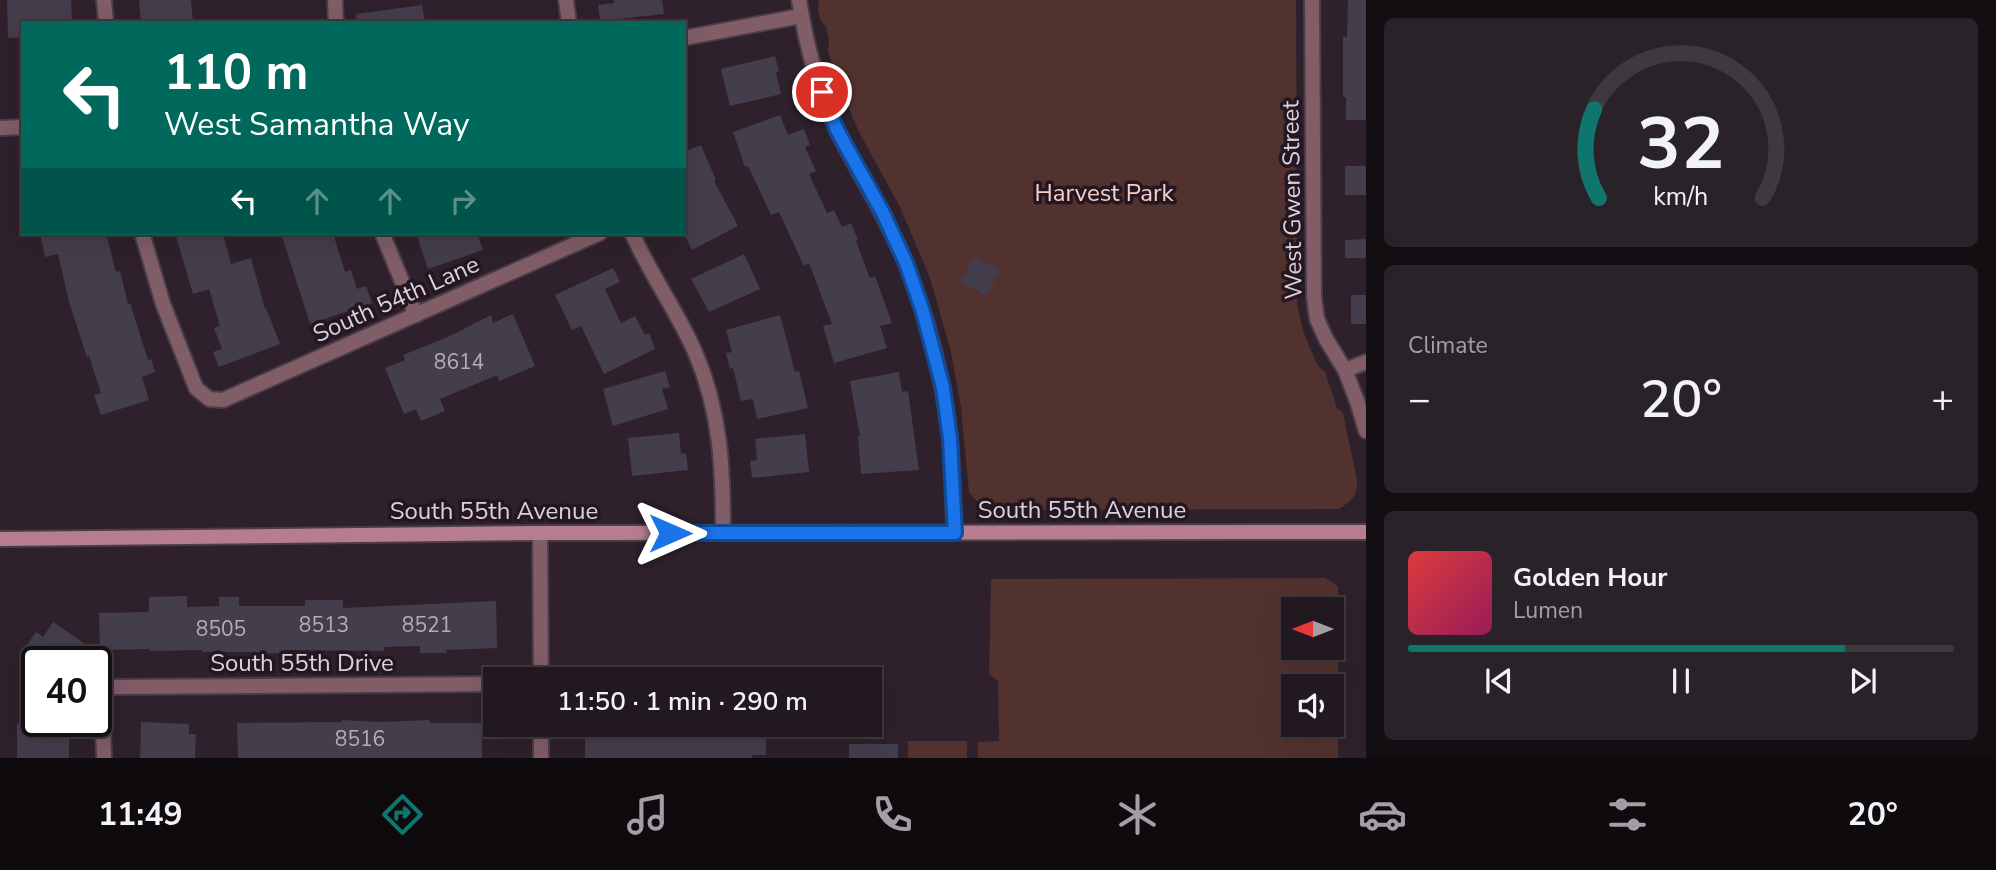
<!DOCTYPE html>
<meta charset="utf-8">
<style>
body{margin:0;font-family:"Nunito Sans",sans-serif;background:#2a2229;color:#f1f3f6;height:100vh;display:flex;flex-direction:column;font-size:26px;white-space:nowrap}
*{box-sizing:border-box;margin:0}
p{font-size:23px;color:#a2a0a5}
.icon{flex:none;width:38px;height:38px;fill:none;stroke:currentColor;stroke-width:2;stroke-linecap:round;stroke-linejoin:round}
.map{position:relative;flex:1;overflow:hidden}
.drawer{display:flex;flex-direction:column;gap:18px;padding:18px;background:#130e12;width:630px}
.drawer>*{flex:none}
.top-card{position:absolute;left:21px;top:21px;width:665px;height:214px;border-radius:0px;box-shadow:0 7px 28px #0002,0 0 0 2px #3f383e;background:#00695c;color:#fff;overflow:hidden}
.needle{width:46px;rotate:270deg}
.controls{position:absolute;left:1281px;top:597px;display:grid;gap:14px}
.controls a{display:grid;place-items:center;width:63px;height:63px;border-radius:0px;background:#221920;box-shadow:0 7px 28px #0002,0 0 0 2px #3f383e;font-size:35px}
.speed{position:absolute;left:21px;top:646px;display:flex;gap:14px;font-size:35px;font-weight:700;text-align:center}
.speed>*{display:grid;place-content:center;width:91px;height:91px;border-radius:50%;background:#221920;box-shadow:0 7px 28px #0002,0 0 0 2px #3f383e;line-height:1}
.speed .limit{border:4px solid #111;border-radius:10px;background:#fff;color:#111}
.pin{position:absolute;display:grid;place-items:center;width:60px;height:60px;color:#fff;margin:-30px;border:4px solid #fff;border-radius:50%;box-shadow:0 2px 7px #0007}
.me{position:absolute;width:77px;margin:-38px;rotate:90deg;stroke-linejoin:round;filter:drop-shadow(0 0 5px #0008)}
.turn{display:flex;align-items:center;gap:24px;height:147px;padding:0 28px;font-size:32px}
.turn .icon{width:91px;height:91px;stroke-width:2.5}
.turn b{display:block;font-size:49px;line-height:60px}
.lanes{display:flex;align-items:center;height:66px;padding:0 28px;background:#0003;justify-content:center;gap:35px;direction:ltr}
.lanes .off{opacity:.35}
.big{font-size:52px;font-weight:600;line-height:1.1}
.drawer .tile{flex:1;display:flex;flex-direction:column;justify-content:center;gap:10px;min-width:0;padding:0 24px;border-radius:10px;background:#2a2229}
.drawer .dial{align-items:center;gap:0}
.dial svg{height:182px;overflow:visible;fill:none;stroke:#3f383e;stroke-width:7;stroke-linecap:round;text-anchor:middle}
.dial text{fill:#f1f3f6;stroke:none}
.song{display:flex;align-items:center;gap:21px}
.cover{width:84px;height:84px;border-radius:10px;background:linear-gradient(135deg,hsl(0 70% 55%),hsl(330 70% 35%))}
.played{height:7px;border-radius:4px;background:linear-gradient(90deg,#0f766e 80%,#3f383e 80%)}
.keys{display:flex;justify-content:space-around;direction:ltr}
.heat{display:flex;justify-content:space-between;align-items:center;font-size:38px;direction:ltr}
.trip{position:absolute;left:483px;top:667px;width:399px;height:70px;border-radius:0px;background:#221920;box-shadow:0 7px 28px #0002,0 0 0 2px #3f383e;font-weight:600;line-height:70px;text-align:center}
.dock{display:flex;height:112px;justify-content:space-around;align-items:center;background:#0e0a0d;color:#a2a0a5}
.dock .icon{width:49px;height:49px}
.dock .current{color:#0f766e}
.dock b{font-size:32px;color:#f1f3f6}
main{display:flex;flex:1;min-height:0}
.map>svg:first-child{display:block}
</style>
<main>
<div class="map">
<svg width="1366" height="758" viewBox="0 0 1366 758">
<rect width="100%" height="100%" fill="#2e212b"/>
<path fill="#52322f" fill-rule="evenodd" d="M819 0H1296L1297 304 1304 334 1318 366 1325 372 1337 408 1343 413 1357 480C1358 496 1351 501 1339 509L989 510 981 506 969 492 961 407 951 352 930 278 900 207 859 132 839 85 828 51 829 40 826 27 820 19 818 9Z
M1325 578 1338 586V758H978V742L999 741 998 681 989 674 991 579ZM1293 609H1332V648H1293ZM1293 686H1332V724H1293Z
M908 741H967V758H908Z"/>
<path fill="#443d4b" d="M7 0H71L72 23H23V37L8 38Z
M139 0H191L193 23H141Z
M614 0H662L664 14 600 21 598 5 614 3Z
M1348 0H1366V120H1346V97H1343V37H1347Z
M422 5 425 23H357L356 14Z
M775 56 779 71 776 72 781 94 730 106 721 69Z
M780 115 788 135 804 129 810 145 805 147 816 171 809 174 827 213 834 210 842 227 851 223 858 240 856 241 870 278 875 276 892 323 880 326 887 348 834 363 823 326 832 324 809 263 804 266 779 212 771 215 748 166 745 167 733 132Z
M701 145 716 180 714 181 738 226 692 250 684 234V152Z
M1345 166H1366V195H1345Z
M40 233H106L116 272 120 271 128 304 130 303 148 360 151 359 155 372 142 377 149 400 101 415 94 395 101 393 89 356 87 357 69 302 58 254 45 257Z
M175 233H223L231 264 251 258 265 309 266 308 280 344 219 367 213 352 222 349 214 328 220 326 209 289 193 294Z
M281 233H333L345 272 351 270 357 289 366 286 372 303 310 324Z
M416 233H477L483 250 428 269Z
M1366 239V258H1345V240Z
M744 254 760 289 709 312 691 279Z
M975 256 1000 271 986 296 960 281Z
M613 268 620 282 605 289 621 323 635 316 645 335 649 333 655 349 604 374 581 326 572 330 555 295Z
M1351 295H1366V324H1351Z
M513 314 535 366 499 381 497 375 440 399 445 411 421 421 416 409 404 414 385 368 405 360 403 355 450 336 491 315 493 323Z
M780 315 795 372 799 371 808 408 757 419 753 399 741 401 733 368 730 369 726 353 732 352 726 330Z
M665 371 670 387 662 389 668 409 613 426 603 389Z
M899 372 902 392 908 391 919 470 861 474 858 436H860L850 381Z
M679 433 681 454 686 453 688 470 632 476 628 438Z
M805 434 809 472 752 478 750 461 757 460 755 439Z
M187 596V607L219 606V597H239V606H305V600H343V608L496 601 497 648 446 650 447 653H420V646L384 647V651L284 650V653L254 654V652H202V650L150 651V649L100 650 99 613 149 612V597Z
M53 622 91 648 82 662H45L25 648 36 632 43 637Z
M342 720 379 722 430 720V723H482V758H238L237 723 342 722Z
M141 722 189 724V734H196L195 758H140Z
M69 723V758H17V724Z
M688 724H760V729H766V755H752V758H585V731H688Z
M849 744H898V758H849Z"/>
<g fill="none" stroke-linecap="round" stroke-linejoin="round">
<defs>
<path id="street" d="M104 0 106 23
M335 0 336 23
M566 0 569 23
M799 0C806 44 818 91 838 132 860 176 887 217 906 264 928 319 943 378 950 438 953 470 952 501 955 533
M1312 0 1314 297 1317 319 1326 339 1345 370 1357 401 1366 431
M684 38 801 16
M0 128 23 127
M142 233 163 304 196 388 209 399 223 400 600 233
M382 233 416 315
M632 233C650 274 677 311 695 352 721 412 723 469 723 533
M1345 370 1366 362
M540 533 541 679
M541 724V758
M104 758C104 743 100 706 106 694 108 688 109 689 114 687L495 684"/>
<path id="secondary" d="M0 539 540 533 1366 532"/>
</defs>
<use href="#street" stroke="#4a3d47" stroke-width="18"/>
<use href="#secondary" stroke="#4a3d47" stroke-width="18"/>
<use href="#street" stroke="#815d68" stroke-width="14"/>
<use href="#secondary" stroke="#b57d8e" stroke-width="14"/>
</g>
<g fill="none" stroke-linecap="round" stroke-linejoin="round">
<defs>
<path id="route" d="M670 533H955L950 439 943 388 923 312 906 263 883 213 837 130 822 92"/>
</defs>
<use href="#route" stroke="#114b97" stroke-width="18"/>
<use href="#route" stroke="#1a73e8" stroke-width="12"/>
</g>
<g text-anchor="middle" dominant-baseline="central" stroke-width="7" stroke-linejoin="round" paint-order="stroke">
<g font-size="21" fill="#b5adb6">
<text x="459" y="362">8614</text>
<text x="324" y="625">8513</text>
<text x="427" y="625">8521</text>
<text x="221" y="629">8505</text>
<text x="360" y="739">8516</text>
</g>
<g font-size="24" fill="#f6cdc9" stroke="#241721">
<text x="1104" y="193">Harvest Park</text>
</g>
<g font-size="24" fill="#dbd2d9" stroke="#241721">
<text transform="translate(1292 200) rotate(-91)">West Gwen Street</text>
<text transform="translate(396 299) rotate(-24)">South 54th Lane</text>
<text x="1082" y="510">South 55th Avenue</text>
<text x="494" y="511">South 55th Avenue</text>
<text x="302" y="663">South 55th Drive</text>
</g>
</g>
</svg>
<div class="controls">
<a><svg class="needle" viewBox="-14 -14 28 28"><path d="M0-13l5 13h-10z" fill="#e53935"/><path d="M0 13l5-13h-10z" fill="#a2a0a5"/></svg></a>
<a><svg class="icon" aria-label="sound" viewBox="0 0 24 24"><path d="M4 9h4l5-4v14l-5-4H4zM17 9q2 3 0 6"/></svg></a>
</div>
<div class="speed"><div class="limit">40</div></div>
<div class="pin" style="left:822px;top:92px;background:#d93025"><svg class="icon" aria-label="arrive" viewBox="0 0 24 24"><path d="M6 21V4h12l-3 4 3 4H6"/></svg></div>
<svg class="me" style="left:670px;top:533px" viewBox="-20 -20 40 40"><path d="M0-17L14 15 0 8-14 15z" fill="#1a73e8" stroke="#fff" stroke-width="4"/></svg>
<div class="trip">11:50 · 1 min · 290 m</div>
<div class="top-card">
<div class="turn"><svg class="icon" aria-label="left" viewBox="0 0 24 24"><path d="M17 20v-9H6M10 6l-5 5 5 5"/></svg><div><b>110 m</b>West Samantha Way</div></div>
<div class="lanes"><svg class="icon" aria-label="left" viewBox="0 0 24 24"><path d="M17 20v-9H6M10 6l-5 5 5 5"/></svg><svg class="icon off" aria-label="ahead" viewBox="0 0 24 24"><path d="M12 20V5M6 11l6-6 6 6"/></svg><svg class="icon off" aria-label="ahead" viewBox="0 0 24 24"><path d="M12 20V5M6 11l6-6 6 6"/></svg><svg class="icon off" aria-label="right" viewBox="0 0 24 24"><path d="M7 20v-9h11M14 6l5 5-5 5"/></svg></div>
</div>
</div>
<section class="drawer">
<div class="tile dial"><svg viewBox="0 0 100 80">
<path d="M14 69A42 42 0 1 1 86 69"/>
<path d="M14 69A42 42 0 0 1 12 30" stroke="#0f766e"/>
<text x="50" y="56" font-size="32" font-weight="700">32</text>
<text x="50" y="72" font-size="11">km/h</text>
</svg></div>
<div class="tile"><p>Climate</p>
<div class="heat"><a>−</a><b class="big">20°</b><a>+</a></div>
</div>
<div class="tile">
<div class="song"><i class="cover"></i><div><b>Golden Hour</b><p>Lumen</p></div></div>
<div class="played"></div>
<div class="keys"><svg class="icon" aria-label="previous" viewBox="0 0 24 24"><path d="M18 5L8 12l10 7zM5 5v14"/></svg><svg class="icon" aria-label="pause" viewBox="0 0 24 24"><path d="M8 5v14M16 5v14"/></svg><svg class="icon" aria-label="next" viewBox="0 0 24 24"><path d="M6 5l10 7-10 7zM19 5v14"/></svg></div>
</div>
</section>
</main>
<nav class="dock">
<b>11:49</b>
<svg class="icon current" aria-label="directions" viewBox="0 0 24 24"><path d="M12 3l9 9-9 9-9-9zM9 14v-3h6M13 9l2 2-2 2"/></svg>
<svg class="icon" aria-label="music" viewBox="0 0 24 24"><path d="M9 18V5l10-2v13"/><circle cx="6" cy="18" r="3"/><circle cx="16" cy="16" r="3"/></svg>
<svg class="icon" aria-label="phone" viewBox="0 0 24 24"><path d="M5 4h4l2 5-3 2q2 4 5 5l2-3 5 2v4C11 20 4 13 5 4z"/></svg>
<svg class="icon" aria-label="climate" viewBox="0 0 24 24"><path d="M12 3v18M4 7l16 10M4 17L20 7"/></svg>
<svg class="icon" aria-label="car" viewBox="0 0 24 24"><path d="M5 17H2v-5l4-1 3-4h7l3 4 3 1v5h-3M9 17h6M6 11h13"/><circle cx="7" cy="17" r="2"/><circle cx="17" cy="17" r="2"/></svg>
<svg class="icon" aria-label="filters" viewBox="0 0 24 24"><path d="M4 7h16M4 17h16"/><circle cx="9" cy="7" r="2"/><circle cx="15" cy="17" r="2"/></svg>
<b>20°</b>
</nav>
